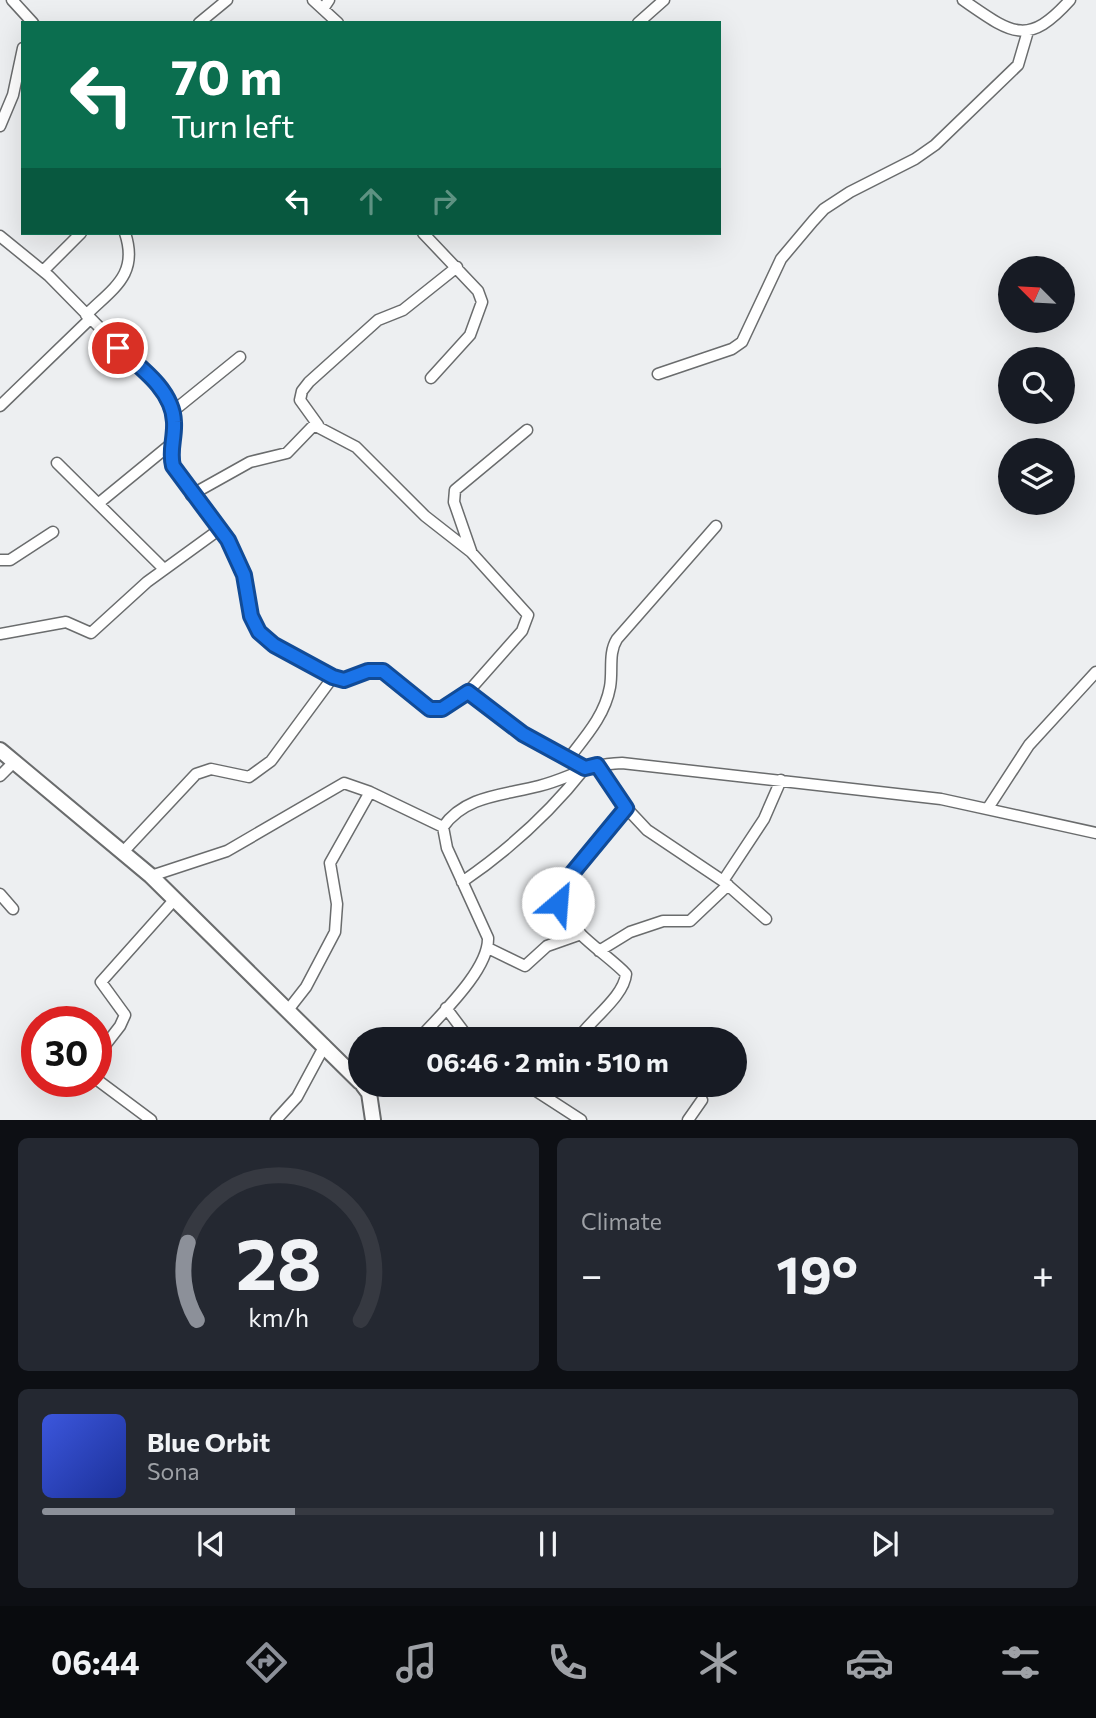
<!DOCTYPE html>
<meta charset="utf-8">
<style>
body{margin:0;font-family:Commissioner,sans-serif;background:#242831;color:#f1f3f6;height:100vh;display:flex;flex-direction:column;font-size:26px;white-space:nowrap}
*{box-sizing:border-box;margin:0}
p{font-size:23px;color:#9ea1a6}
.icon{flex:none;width:38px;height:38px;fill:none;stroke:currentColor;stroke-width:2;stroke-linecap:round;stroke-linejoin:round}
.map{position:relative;height:1120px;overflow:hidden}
.drawer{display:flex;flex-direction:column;gap:18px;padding:18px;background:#0d0f14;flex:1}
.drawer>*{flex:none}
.top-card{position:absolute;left:21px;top:21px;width:700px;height:214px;border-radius:0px;box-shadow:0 7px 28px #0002;background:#0b6e4f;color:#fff;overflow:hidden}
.needle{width:46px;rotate:294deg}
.controls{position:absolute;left:998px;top:256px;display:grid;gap:14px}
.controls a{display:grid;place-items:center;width:77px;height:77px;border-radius:50%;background:#171b24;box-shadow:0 7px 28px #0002;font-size:35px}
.speed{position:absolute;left:21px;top:1006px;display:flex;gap:14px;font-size:35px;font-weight:700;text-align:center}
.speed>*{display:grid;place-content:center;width:91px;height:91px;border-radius:50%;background:#171b24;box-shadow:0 7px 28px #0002;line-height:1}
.speed .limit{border:10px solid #d22;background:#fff;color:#111}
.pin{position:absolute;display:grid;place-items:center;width:60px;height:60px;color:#fff;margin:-30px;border:4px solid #fff;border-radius:50%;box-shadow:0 2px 7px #0007}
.me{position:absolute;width:77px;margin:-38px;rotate:27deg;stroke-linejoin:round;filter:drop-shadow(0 0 5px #0008)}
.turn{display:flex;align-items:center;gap:24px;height:147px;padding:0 35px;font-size:32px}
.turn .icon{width:91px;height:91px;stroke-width:2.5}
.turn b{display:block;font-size:49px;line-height:60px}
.lanes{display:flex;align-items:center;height:66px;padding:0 35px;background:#0003;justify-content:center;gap:35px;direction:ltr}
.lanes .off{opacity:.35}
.big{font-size:52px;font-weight:700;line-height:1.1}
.drawer .widget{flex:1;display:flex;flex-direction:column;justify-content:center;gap:10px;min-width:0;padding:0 24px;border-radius:10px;background:#242831}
.drawer .dial{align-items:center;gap:0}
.dial svg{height:182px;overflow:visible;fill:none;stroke:#363941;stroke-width:7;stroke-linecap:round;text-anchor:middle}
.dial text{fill:#f1f3f6;stroke:none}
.song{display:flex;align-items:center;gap:21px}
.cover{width:84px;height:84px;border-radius:10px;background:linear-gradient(135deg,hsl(230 70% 55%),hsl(230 70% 35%))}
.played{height:7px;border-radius:4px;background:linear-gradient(90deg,#8c9099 25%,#363941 25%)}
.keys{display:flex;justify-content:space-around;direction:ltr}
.heat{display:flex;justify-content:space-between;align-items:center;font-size:38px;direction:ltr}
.drawer .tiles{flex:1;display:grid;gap:18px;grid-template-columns:1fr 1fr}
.widget:last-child{grid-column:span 2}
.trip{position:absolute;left:348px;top:1027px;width:399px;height:70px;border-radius:35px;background:#171b24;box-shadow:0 7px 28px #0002;font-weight:700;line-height:70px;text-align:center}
.dock{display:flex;height:112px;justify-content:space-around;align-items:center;background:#090b0e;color:#9ea1a6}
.dock .icon{width:49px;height:49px}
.dock .current{color:#8c9099}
.dock b{font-size:32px;color:#f1f3f6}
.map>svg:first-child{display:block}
</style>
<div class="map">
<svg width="1096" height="1120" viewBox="0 0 1096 1120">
<rect width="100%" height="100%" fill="#edeff1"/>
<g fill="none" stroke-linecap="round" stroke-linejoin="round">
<defs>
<path id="street" d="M12 0 33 23
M313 0 338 23
M963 0C1011 33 1027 48 1070 0
M323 9 329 0
M199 23 227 0
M638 23 664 0
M0 126 13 95 23 48
M423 233 478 291 482 302 470 335 431 378
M0 236 49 276 161 390 173 416 171 456 173 466 228 539 244 575 255 626 274 645 333 677 344 680 367 671H383L430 709H442L468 692 523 734 585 768C549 814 510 849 462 882
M43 271 81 233
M86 315C113 288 139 275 125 233
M658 374 732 349 742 342 781 259 813 221 824 209 850 192 915 159 935 145 1018 65 1028 31
M0 406 90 319
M172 412 240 357
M318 425 300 400 302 391 309 382 378 320 403 310 457 267
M57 463 164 569
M191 495 250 462 287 453 314 425 356 447 425 516 471 552 528 615 522 631 468 692
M99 503 171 444
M471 551 454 502 455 490 527 430
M0 560H10L53 532
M0 634 66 622 91 633 147 582 220 529
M569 758C586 736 605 715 610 687 613 671 608 653 617 639L716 526
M597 765 617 798 647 830 723 881 766 919
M0 776 14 762
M988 808 1029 745 1096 672
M123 852 196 774 211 769 249 777 271 761 333 677
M151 876 227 851 344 783 370 792 443 827
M723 881 764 819 781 780
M0 894 13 909
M488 948 525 966 547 946 581 934
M599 951 630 932 663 921H690L728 885
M446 1008 470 1040
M288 1010 306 987 335 932 337 904 330 863 370 792
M418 1040C439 1016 489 970 488 938L447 848 443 827C465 795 505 795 539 786 571 778 586 764 622 763L941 799 1096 833
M577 1040C590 1020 624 997 626 974 608 954 557 925 558 895L626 808
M96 1057 120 1026 125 1015 101 982 175 899
M96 1079 151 1120
M527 1085 581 1120
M276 1120 297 1097 325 1045
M688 1120 702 1100"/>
<path id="secondary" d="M0 750 151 876 360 1082
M363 1085 369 1093 373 1120"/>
</defs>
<use href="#street" stroke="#6a6c6d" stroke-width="13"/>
<use href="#secondary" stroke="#6a6c6d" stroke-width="18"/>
<use href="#street" stroke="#fff" stroke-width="10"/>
<use href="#secondary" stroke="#fff" stroke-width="14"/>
</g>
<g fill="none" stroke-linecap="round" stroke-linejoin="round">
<defs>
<path id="route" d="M118 348C140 367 173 390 174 422 175 438 169 451 173 466L228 540 244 575 251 616 259 632 274 645 333 677 344 680 368 671H383L430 709H442L468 692 523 734 585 768 597 765 626 808 560 888 558 903"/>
</defs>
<use href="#route" stroke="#114b97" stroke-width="18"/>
<use href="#route" stroke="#1a73e8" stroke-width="12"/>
</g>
</svg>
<div class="controls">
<a><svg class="needle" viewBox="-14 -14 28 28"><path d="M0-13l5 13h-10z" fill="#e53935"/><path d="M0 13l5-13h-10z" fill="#9ea1a6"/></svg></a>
<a><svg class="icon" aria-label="search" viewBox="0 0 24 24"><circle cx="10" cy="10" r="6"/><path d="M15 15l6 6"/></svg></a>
<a><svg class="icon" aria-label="layers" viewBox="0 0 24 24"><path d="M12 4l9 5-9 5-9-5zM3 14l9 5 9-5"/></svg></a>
</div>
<div class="speed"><div class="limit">30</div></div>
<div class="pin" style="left:118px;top:348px;background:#d93025"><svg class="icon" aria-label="arrive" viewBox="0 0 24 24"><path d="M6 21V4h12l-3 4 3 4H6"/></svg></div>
<svg class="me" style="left:558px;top:903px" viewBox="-20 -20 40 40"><circle r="19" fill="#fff"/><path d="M0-13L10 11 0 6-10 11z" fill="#1a73e8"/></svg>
<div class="trip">06:46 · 2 min · 510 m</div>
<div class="top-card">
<div class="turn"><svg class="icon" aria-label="left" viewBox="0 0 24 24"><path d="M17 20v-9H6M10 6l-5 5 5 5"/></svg><div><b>70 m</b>Turn left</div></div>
<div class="lanes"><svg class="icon" aria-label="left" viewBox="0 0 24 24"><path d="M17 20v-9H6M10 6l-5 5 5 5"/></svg><svg class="icon off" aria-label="ahead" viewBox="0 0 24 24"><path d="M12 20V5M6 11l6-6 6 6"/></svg><svg class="icon off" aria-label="right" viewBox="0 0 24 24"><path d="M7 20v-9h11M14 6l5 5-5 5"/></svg></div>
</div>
</div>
<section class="drawer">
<div class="tiles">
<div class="widget dial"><svg viewBox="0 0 100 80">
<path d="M14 69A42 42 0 1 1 86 69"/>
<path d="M14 69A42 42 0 0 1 10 35" stroke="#8c9099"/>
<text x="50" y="56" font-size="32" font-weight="700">28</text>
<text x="50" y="72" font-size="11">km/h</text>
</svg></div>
<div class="widget"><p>Climate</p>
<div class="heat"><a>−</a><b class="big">19°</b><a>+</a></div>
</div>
<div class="widget">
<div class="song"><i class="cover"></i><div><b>Blue Orbit</b><p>Sona</p></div></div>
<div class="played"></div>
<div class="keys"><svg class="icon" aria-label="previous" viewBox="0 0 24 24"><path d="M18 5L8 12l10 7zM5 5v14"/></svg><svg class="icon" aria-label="pause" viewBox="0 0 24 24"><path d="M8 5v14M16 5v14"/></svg><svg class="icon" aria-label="next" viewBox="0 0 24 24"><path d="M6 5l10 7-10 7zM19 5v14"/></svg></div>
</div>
</div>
</section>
<nav class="dock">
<b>06:44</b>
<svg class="icon current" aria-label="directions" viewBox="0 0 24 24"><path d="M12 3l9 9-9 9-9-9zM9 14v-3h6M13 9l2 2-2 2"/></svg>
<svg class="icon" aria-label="music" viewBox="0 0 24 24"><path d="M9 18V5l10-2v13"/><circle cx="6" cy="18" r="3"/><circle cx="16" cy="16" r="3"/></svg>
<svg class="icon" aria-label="phone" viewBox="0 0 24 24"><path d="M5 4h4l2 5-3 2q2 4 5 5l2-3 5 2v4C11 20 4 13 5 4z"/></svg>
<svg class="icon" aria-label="climate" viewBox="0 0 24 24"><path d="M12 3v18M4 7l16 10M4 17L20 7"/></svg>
<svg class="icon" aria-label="car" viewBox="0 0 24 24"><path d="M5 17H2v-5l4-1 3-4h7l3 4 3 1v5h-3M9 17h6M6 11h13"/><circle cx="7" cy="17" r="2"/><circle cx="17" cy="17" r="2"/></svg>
<svg class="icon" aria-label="filters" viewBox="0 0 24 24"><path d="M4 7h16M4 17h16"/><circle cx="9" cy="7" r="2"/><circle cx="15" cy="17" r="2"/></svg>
</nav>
